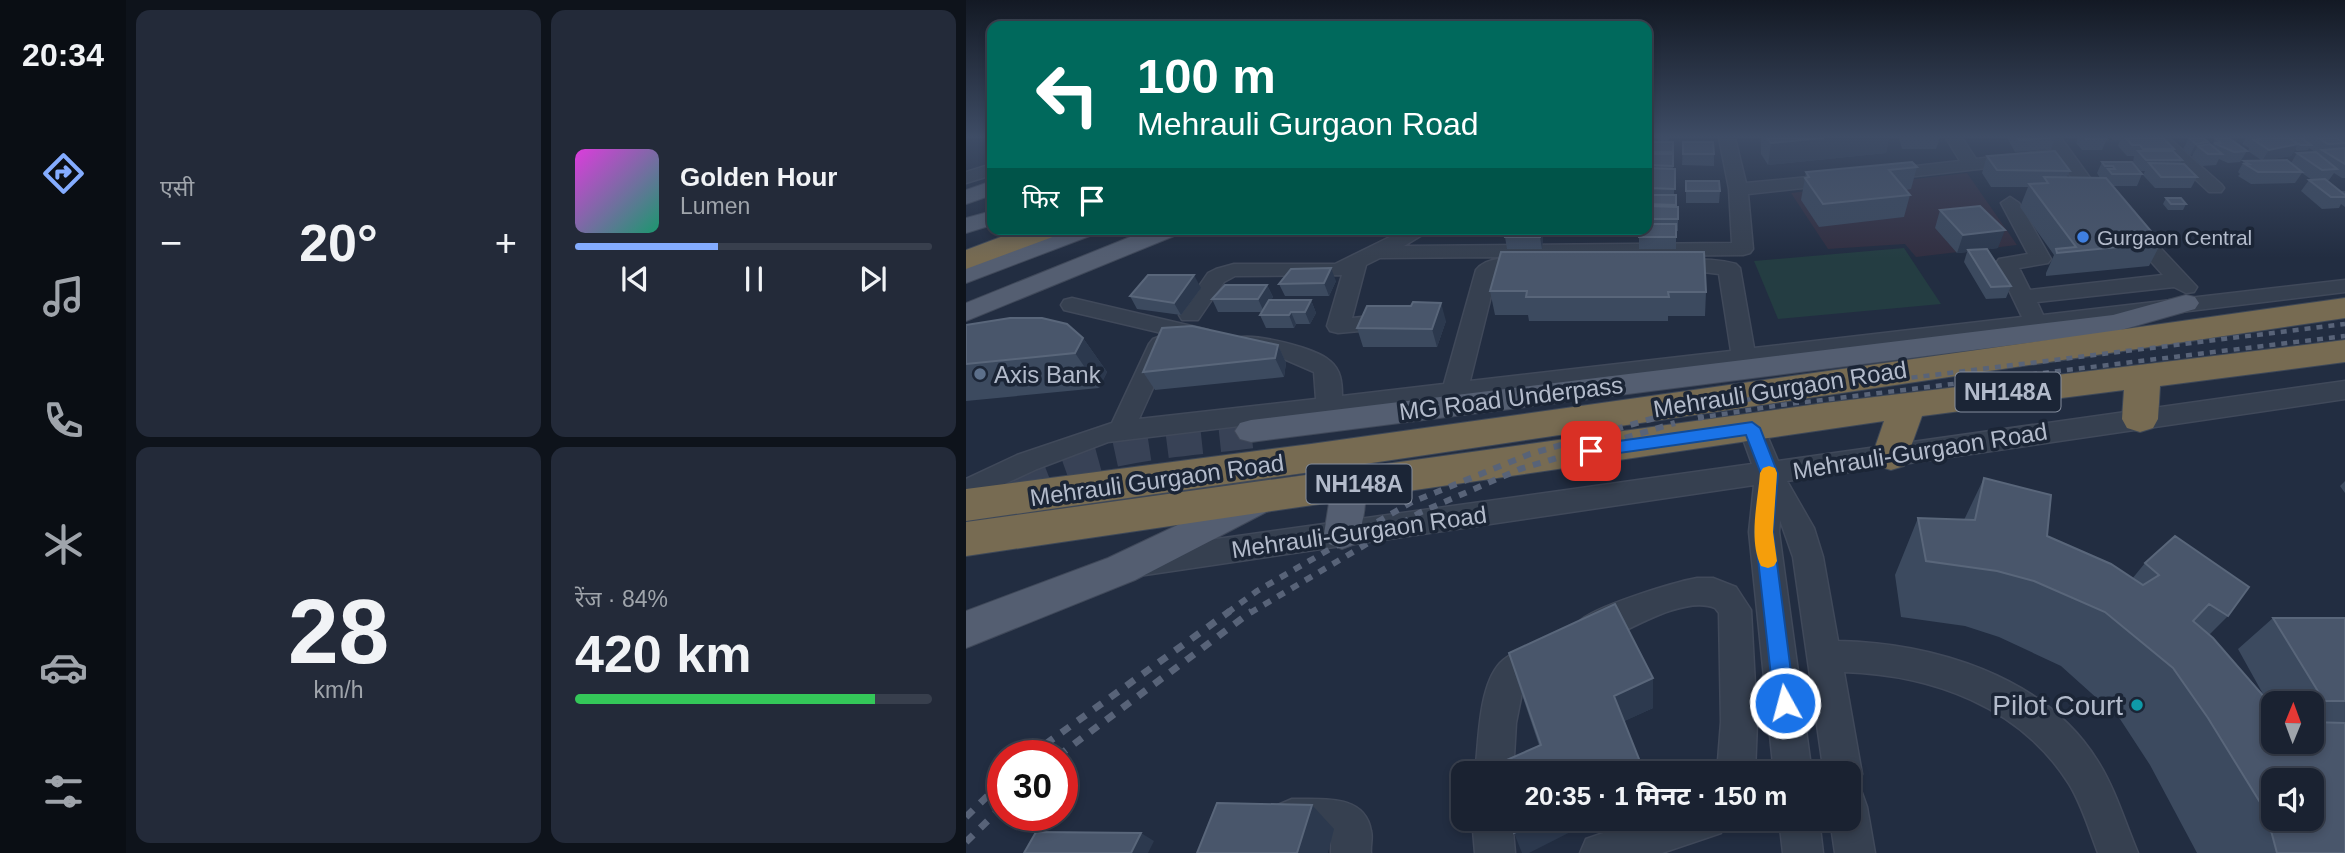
<!DOCTYPE html>
<html lang="hi">
<meta charset="utf-8">
<style>
body{margin:0;font-family:Arial,"Noto Sans Devanagari",sans-serif;background:#232a39;color:#f1f3f6;height:100vh;display:flex;flex-direction:column;font-size:26px;white-space:nowrap}
*{box-sizing:border-box;margin:0}
p{font-size:23px;color:#9fa4ab}
.icon{flex:none;width:38px;height:38px;fill:none;stroke:currentColor;stroke-width:2;stroke-linecap:round;stroke-linejoin:round}
.map{position:relative;flex:1;overflow:hidden}
.sheet{display:flex;flex-direction:column;gap:10px;padding:10px;background:#0e131b;width:840px}
.sheet>*{flex:none}
.guide{position:absolute;left:21px;top:21px;width:665px;height:214px;border-radius:14px;box-shadow:0 4px 10px #0003,0 0 0 2px #383f4d;background:#00695c;color:#fff;overflow:hidden}
.needle{width:46px;rotate:1deg}
.tools{position:absolute;left:1295px;top:691px;display:grid;gap:14px}
.tools a{display:grid;place-items:center;width:63px;height:63px;border-radius:14px;background:#1a2231;box-shadow:0 4px 10px #0003,0 0 0 2px #383f4d;font-size:35px}
.speed{position:absolute;left:21px;top:740px;display:flex;gap:14px;font-size:35px;font-weight:700;text-align:center}
.speed>*{display:grid;place-content:center;width:91px;height:91px;border-radius:50%;background:#1a2231;box-shadow:0 4px 10px #0003,0 0 0 2px #383f4d;line-height:1}
.speed .limit{border:10px solid #d22;background:#fff;color:#111}
.pin{position:absolute;display:grid;place-items:center;width:60px;height:60px;color:#fff;margin:-30px;border-radius:14px;box-shadow:0 4px 10px #0006}
.me{position:absolute;width:77px;margin:-38px;rotate:353deg;stroke-linejoin:round;filter:drop-shadow(0 0 5px #0008)}
.turn{display:flex;align-items:center;gap:24px;height:147px;padding:0 35px;font-size:32px}
.turn .icon{width:91px;height:91px;stroke-width:2.5}
.turn b{display:block;font-size:49px;line-height:60px}
.then{display:flex;align-items:center;height:66px;padding:0 35px;background:#0003;gap:14px;font-size:26px}
.big{font-size:52px;font-weight:700;line-height:1.1}
.sheet .widget{flex:1;display:flex;flex-direction:column;justify-content:center;gap:10px;min-width:0;padding:0 24px;border-radius:14px;background:#232a39}
.sheet .dial{align-items:center;gap:0}
.dial b{font-size:91px;line-height:1}
.song{display:flex;align-items:center;gap:21px}
.cover{width:84px;height:84px;border-radius:10px;background:linear-gradient(135deg,hsl(300 70% 55%),hsl(160 70% 35%))}
.played{height:7px;border-radius:4px;background:linear-gradient(90deg,#84acff 40%,#383f4d 40%)}
.keys{display:flex;justify-content:space-around;direction:ltr}
.heat{display:flex;justify-content:space-between;align-items:center;font-size:38px;direction:ltr}
.charge{height:10px;border-radius:5px;background:linear-gradient(90deg,#34c759 84%,#383f4d 0)}
.sheet .tiles{flex:1;display:grid;gap:10px;grid-template-columns:repeat(2,1fr)}
.trip{position:absolute;left:485px;top:761px;width:410px;height:70px;border-radius:14px;background:#1a2231;box-shadow:0 4px 10px #0003,0 0 0 2px #383f4d;font-weight:700;line-height:70px;text-align:center}
main{display:flex;flex:1;min-height:0}
.dock{display:flex;flex-direction:column;width:126px;justify-content:space-around;align-items:center;background:#0a0e14;color:#9fa4ab}
.dock .icon{width:49px;height:49px}
.dock .active{color:#84acff}
.dock b{font-size:32px;color:#f1f3f6}
.map>svg:first-child{display:block}
</style>
<main>
<nav class="dock">
<b>20:34</b>
<svg class="icon active" aria-label="directions" viewBox="0 0 24 24"><path d="M12 3l9 9-9 9-9-9zM9 14v-3h6M13 9l2 2-2 2"/></svg>
<svg class="icon" aria-label="music" viewBox="0 0 24 24"><path d="M9 18V5l10-2v13"/><circle cx="6" cy="18" r="3"/><circle cx="16" cy="16" r="3"/></svg>
<svg class="icon" aria-label="phone" viewBox="0 0 24 24"><path d="M5 4h4l2 5-3 2q2 4 5 5l2-3 5 2v4C11 20 4 13 5 4z"/></svg>
<svg class="icon" aria-label="climate" viewBox="0 0 24 24"><path d="M12 3v18M4 7l16 10M4 17L20 7"/></svg>
<svg class="icon" aria-label="car" viewBox="0 0 24 24"><path d="M5 17H2v-5l4-1 3-4h7l3 4 3 1v5h-3M9 17h6M6 11h13"/><circle cx="7" cy="17" r="2"/><circle cx="17" cy="17" r="2"/></svg>
<svg class="icon" aria-label="filters" viewBox="0 0 24 24"><path d="M4 7h16M4 17h16"/><circle cx="9" cy="7" r="2"/><circle cx="15" cy="17" r="2"/></svg>
</nav>
<section class="sheet">
<div class="tiles">
<div class="widget"><p>एसी</p>
<div class="heat"><a>−</a><b class="big">20°</b><a>+</a></div>
</div>
<div class="widget">
<div class="song"><i class="cover"></i><div><b>Golden Hour</b><p>Lumen</p></div></div>
<div class="played"></div>
<div class="keys"><svg class="icon" aria-label="previous" viewBox="0 0 24 24"><path d="M18 5L8 12l10 7zM5 5v14"/></svg><svg class="icon" aria-label="pause" viewBox="0 0 24 24"><path d="M8 5v14M16 5v14"/></svg><svg class="icon" aria-label="next" viewBox="0 0 24 24"><path d="M6 5l10 7-10 7zM19 5v14"/></svg></div>
</div>
<div class="widget dial"><b>28</b><p>km/h</p></div>
<div class="widget"><p>रेंज · 84%</p><b class="big">420 km</b><div class="charge"></div></div>
</div>
</section>
<div class="map">
<svg width="1379" height="853" viewBox="0 0 1379 853">
<rect width="100%" height="100%" fill="#222d41"/>
<path fill="#322f41" d="M1001 173 1051 245 950 257 939 244 862 249 825 193Z"/>
<path fill="#243d42" d="M938 248 975 304 812 319 788 261Z"/>
<g fill="none" stroke-linecap="round" stroke-linejoin="round">
<path stroke="#384256" stroke-width="35" stroke-dasharray="35 18" stroke-linecap="butt" d="M0 506C46 485 92 463 141 451 188 440 237 437 285 431"/>
<defs>
<path id="minor" d="M753 138H769L780 183 873 174 882 179 873 184 782 194 787 249 784 253 777 255 414 258 400 265 386 318 426 314 434 316 437 321 434 326 426 328 372 333 364 331 361 326 376 275 269 276 258 282 232 320H216L213 315 242 273 250 269 268 264H369L440 229H466L438 246 766 243 763 189Z
M980 138H996L1010 159 1086 150 1078 138H1095L1132 189 1123 195 1098 194 1096 190 1098 186 1110 184 1093 160 915 180 906 175 915 170 994 161Z
M1185 138H1203L1255 184 1258 188 1255 192H1243Z
M26 164V175L0 183V172Z
M1044 197 1053 203 1085 259 1082 263 1053 268 1064 290 1197 275 1155 228 1165 222 1172 224 1231 287 1228 292 1220 293 1208 287 1071 302 1077 315 1379 280V292L142 442 71 469 0 502V479L51 455 146 423 183 344 187 339 195 336 203 339 207 344 173 419 350 399 348 372 318 359 271 348 267 343 271 338C289 333 350 348 364 361 375 370 376 383 376 396L478 384 510 270C521 256 545 257 560 261L563 265 560 269 531 272 504 381 765 351 753 274 721 270 718 266 721 262C735 258 756 260 770 264L774 268 788 348 1056 317 1030 263 1033 259 1062 254 1035 203Z
M106 298 234 328 242 330 246 335 242 340 234 342 98 310 95 305 98 300Z
M1379 381V399L821 481 848 528 857 557 872 641C966 643 1078 675 1131 760 1149 788 1159 822 1172 853H1132C1123 830 1116 805 1103 784 1054 706 966 675 878 672L896 774 890 787 886 789 896 793 901 807 909 853H869L864 819H882V774H858L827 557 814 520 813 532 846 774H808L783 532 788 485 179 575 168 571 164 562 168 553 179 549 786 464 773 428 777 421 786 419 795 421 812 461Z
M731 578H747L770 587 785 610 791 722 789 774H751L755 722 753 613 749 608C716 594 656 635 625 647L613 643 608 632C610 629 611 625 613 622 626 607 709 582 731 578Z
M578 640 590 645 595 656 590 667 557 688 550 723 547 774H509C513 742 512 687 534 663 545 652 564 646 578 640Z
M326 799C355 800 399 793 405 831 407 838 404 846 405 853H365V840L326 839 312 833 306 819 312 805Z
M506 819H546L549 853H509Z
M678 819H761L755 833 696 853H614L620 839Z
M813 819H853L857 853H817Z"/>
<path id="major" d="M26 181V195L0 204V190Z
M26 211V225L0 233V218Z
M99 229H133L129 234 0 283V266Z
M184 229H217L213 234 0 321V303Z
M1220 295 1229 297 1233 303 1229 309 1148 332 285 442 274 439 269 431 274 423 285 420 1147 315Z
M383 472 395 476C404 493 397 527 389 544L376 549 363 544 358 534 366 485 371 476Z
M294 486 306 489 311 499 306 509 169 580 0 648V611L142 558Z"/>
<path id="highway" d="M56 229H96L92 235 0 269V250Z
M1379 298V318L345 472 0 521V489L345 444Z
M1379 340V362L1194 386 1192 419 1187 428 1174 432 1161 428 1156 419 1158 390 956 416 938 466 925 470 912 466 906 456 918 421 0 556V522L859 403Z"/>
</defs>
<use href="#minor" stroke="#40495a" stroke-width="3"/>
<use href="#major" stroke="#40495a" stroke-width="2"/>
<use href="#highway" stroke="#3e4858" stroke-width="2"/>
<use href="#minor" fill="#364050" fill-rule="evenodd"/>
<use href="#major" fill="#545e71" fill-rule="evenodd"/>
<use href="#highway" fill="#776b52" fill-rule="evenodd"/>
<path stroke="#586378" stroke-width="4.5" stroke-dasharray="6 6" stroke-linecap="butt" d="M732 418 815 405 1379 336
M685 419 805 395 1379 324"/>
<path stroke="#586378" stroke-width="6" stroke-dasharray="8 8" stroke-linecap="butt" d="M732 418 737 417
M261 613 291 591 446 502 564 454 692 417
M284 613 453 513 554 469 709 423"/>
<path stroke="#586378" stroke-width="7" stroke-dasharray="10 10" stroke-linecap="butt" d="M63 756 264 611
M92 756 286 611
M0 817 37 781
M0 842 37 806"/>
</g>
<path fill="#3c4a5f" fill-rule="evenodd" d="M692 138H703V141H692Z
M795 138H923L920 153 802 165 795 154Z
M933 138H974L970 149H936Z
M1041 138H1089L1085 149 1049 152Z
M1112 138H1140L1141 139 1136 150H1116L1110 143Z
M1145 138H1197L1208 149 1207 151 1216 160 1214 164 1231 177 1225 188H1189L1177 175 1179 171H1175L1167 162 1168 156H1161L1152 146 1154 140H1146Z
M1223 138 1242 142 1240 144 1246 145 1249 138 1281 151 1274 162 1262 163 1253 159 1250 165 1236 166 1226 157 1227 154 1224 155 1217 149Z
M1280 138H1379V178H1376L1368 173 1363 180 1360 181 1373 191H1379V207L1375 204 1373 208 1356 209 1335 191 1343 180H1346L1336 173 1329 183 1285 184 1272 176 1274 174 1272 172 1278 161 1295 160 1282 151 1283 148 1276 144ZM1343 148 1349 152 1331 153 1325 163 1299 160 1325 156 1329 149 1331 151 1342 150Z
M681 142H707V168L709 169 708 195H710V207L712 219V231H710V249H673V237L681 229Z
M717 142 748 154V166L716 165Z
M1021 156 1104 171 1101 177 1134 178 1131 173 1136 162 1176 174 1171 186H1147L1195 243 1183 266 1080 276V273L1088 255 1054 207 1062 187H1025L1016 173Z
M951 167 945 189 940 190 944 195 938 217 853 227 835 200 840 172Z
M720 181 754 191 753 203H720Z
M1200 198 1220 204 1217 210H1202L1197 204Z
M974 210 1032 248 1021 249 1045 286 1040 298 1020 299 998 262 1001 252 991 253 969 228Z
M540 229H583V235H577L576 249H541L539 237Z
M596 229H636V231H597Z
M370 281 363 296H319L313 284Z
M301 285 307 297 305 300H345L350 313 344 324H330L328 328H300L294 315 296 312H252L246 299Z
M235 288 215 315 171 309 164 296Z
M524 291 740 292 739 316H702V321H563L562 315H529Z
M480 321 471 347H397L391 328Z
M0 325 117 338 141 372 133 388 0 401Z
M312 345 320 363 318 377 189 390 177 372Z
M1018 478 1081 536 1166 579 1179 563 1262 616 1243 635 1297 694 1272 649 1307 618H1379V853H1231L1184 765 1154 719 1095 666 1033 637 999 626 935 617 929 575 952 518 998 520ZM1307 704H1346V742H1307Z
M1379 481V493L1374 486Z
M543 653 687 678V708L658 721 677 769V774H529L573 745 552 683Z"/>
<path fill="#2c394e" d="M858 138H923L920 153 802 165 805 143Z
M1242 142 1237 150 1232 146 1227 154 1224 155 1230 144Z
M1332 144 1325 156 1296 161 1303 150Z
M575 229 577 238 576 249 574 237Z
M1039 230 1032 248 1003 252 1002 250 1001 252 991 253 997 235Z
M365 268 370 281 363 296 358 283Z
M228 275 235 288 215 315 208 303Z
M301 285 307 297 298 312 292 299Z
M345 300 350 313 344 324 339 312Z
M475 303 480 321 471 347 466 329Z
M325 312 330 324 328 328 323 315Z
M117 338 141 372 133 388 109 353Z
M312 345 320 363 318 377 309 358Z
M687 678V708L650 725 648 696Z
M677 769V774H667Z
M346 805 368 829 362 853H331Z
M576 819H630L563 853H556L548 833Z
M175 833 188 841 182 853H165Z"/>
<path fill="#49566b" stroke="#59667a" stroke-width="2" fill-rule="evenodd" d="M801 138H858L805 143Z
M1052 138H1085L1053 140Z
M1120 138H1140L1141 139H1120Z
M1160 138H1197L1208 149H1177L1174 145H1166Z
M1223 138H1237L1242 142 1230 144Z
M1249 138H1263L1281 151 1268 152 1248 143H1255Z
M1292 138H1322L1332 144 1303 150 1288 140H1294Z
M1324 138H1336L1345 145H1334Z
M1352 138H1370L1378 143 1362 144Z
M681 142H707V152H681Z
M717 142H747L748 154H717Z
M1244 144 1256 154H1242L1232 146Z
M1379 148V164L1356 150Z
M1089 151 1104 171 1031 170 1021 156Z
M1172 151H1207L1216 160H1180Z
M1350 152 1371 169 1356 170 1331 153Z
M681 154H707V166L681 165Z
M1321 160 1336 172H1292L1279 164H1283L1278 161Z
M946 162 951 167 923 170 944 195 857 204 839 178 843 177 840 172Z
M1136 162H1166L1176 174H1146L1142 169H1149L1147 166H1139Z
M1183 163 1218 164 1231 177H1195Z
M681 168 709 169V189L681 188Z
M1078 177 1140 178 1195 243 1091 253 1090 249 1110 247 1063 184 1082 183Z
M1359 179 1379 195V197H1365L1343 180Z
M720 181H753L754 191H720Z
M681 195H710V205L681 204Z
M1200 198H1215L1220 204H1205Z
M681 206 712 207V219H681Z
M1014 206 1039 230 997 235 974 210Z
M681 224H710V237H673V229H681Z
M540 229H575L574 237H539Z
M1021 249 1045 286 1025 287 1002 250Z
M535 252H738L740 292H702L703 297H560L561 291H524Z
M365 268 358 283 313 284 325 269Z
M182 275H228L208 303 164 296Z
M259 285H301L292 299H246Z
M303 300H345L339 312H325L323 315H294Z
M447 302 475 303 466 329 391 328 401 306H445Z
M44 318H76L101 324 117 338 109 353 0 364V325Z
M226 326 312 345 309 358 177 372 196 328Z
M1018 478 1085 495 1081 536 1145 564 1177 585 1193 575 1179 563 1209 536 1283 587 1262 616 1243 604 1227 621 1247 638 1307 707V742H1346V722L1379 723V853H1311L1300 812 1242 718 1207 668 1139 612 1068 581 1031 571 960 561 952 518 1009 520ZM1307 780H1346V819H1307Z
M649 604 687 678 648 696 677 769 667 774H529L527 766 575 745 543 653Z
M1307 618H1379V701H1358Z
M251 803 346 805 331 853H231Z
M543 819H576L548 833Z
M70 832 175 833 165 853H58Z"/>
<linearGradient id="sky" x2="0" y2="1"><stop stop-color="#131924"/><stop offset="0.53" stop-color="#3e4c65"/><stop offset="1" stop-color="#3e4c65" stop-opacity="0"/></linearGradient>
<rect width="1379" height="258" fill="url(#sky)"/>
<path fill="#1a73e8" stroke="#114b97" stroke-width="2" d="M786 422 794 428 812 474 807 532 829 703 826 710 819 713 811 710 808 703 789 532 795 474 780 435 625 457 617 451 625 445Z"/>
<path fill="#f59e0b" d="M803 466 809 468 811 473 807 532 811 561 808 566 802 568 795 566C782 540 792 501 794 473L797 468Z"/>
<circle fill="#3f7fe0" stroke="#1b2536" stroke-width="2.5" cx="1117" cy="237" r="7"/>
<circle fill="#5c6f8a" stroke="#1b2536" stroke-width="2.5" cx="14" cy="374" r="7"/>
<circle fill="#0f9aa8" stroke="#1b2536" stroke-width="2.5" cx="1171" cy="705" r="7"/>
<g text-anchor="middle" dominant-baseline="central" stroke-width="7" stroke-linejoin="round" paint-order="stroke">
<g font-size="21" fill="#b3bbcb" stroke="#1b2536" text-anchor="start">
<text x="1131" y="237">Gurgaon Central</text>
</g>
<g fill="#1b2536" stroke="#858e9e" stroke-width="2">
<rect x="989.5" y="372.5" width="105" height="39" rx="5"/>
<rect x="340.5" y="464.5" width="105" height="39" rx="5"/>
</g>
<g font-size="23" font-weight="bold" fill="#b3bbcb">
<text x="1042" y="392">NH148A</text>
<text x="393" y="484">NH148A</text>
</g>
<g font-size="24" fill="#b3bbcb" stroke="#1b2536" text-anchor="start">
<text x="28" y="374">Axis Bank</text>
</g>
<g font-size="24" fill="#b3bbcb" stroke="#1b2536">
<text transform="translate(814 389) rotate(-9)">Mehrauli Gurgaon Road</text>
<text transform="translate(545 398) rotate(-7)">MG Road Underpass</text>
<text transform="translate(954 451) rotate(-9)">Mehrauli-Gurgaon Road</text>
<text transform="translate(191 480) rotate(-8)">Mehrauli Gurgaon Road</text>
<text transform="translate(393 532) rotate(-8)">Mehrauli-Gurgaon Road</text>
</g>
<g font-size="28" fill="#b3bbcb" stroke="#1b2536" text-anchor="end">
<text x="1157" y="705">Pilot Court</text>
</g>
</g>
</svg>
<div class="tools">
<a><svg class="needle" viewBox="-14 -14 28 28"><path d="M0-13l5 13h-10z" fill="#e53935"/><path d="M0 13l5-13h-10z" fill="#9fa4ab"/></svg></a>
<a><svg class="icon" aria-label="sound" viewBox="0 0 24 24"><path d="M4 9h4l5-4v14l-5-4H4zM17 9q2 3 0 6"/></svg></a>
</div>
<div class="speed"><div class="limit">30</div></div>
<div class="pin" style="left:625px;top:451px;background:#d93025"><svg class="icon" aria-label="arrive" viewBox="0 0 24 24"><path d="M6 21V4h12l-3 4 3 4H6"/></svg></div>
<svg class="me" style="left:819px;top:703px" viewBox="-20 -20 40 40"><circle r="17" fill="#1a73e8" stroke="#fff" stroke-width="3"/><path d="M0-11L8 9 0 5-8 9z" fill="#fff"/></svg>
<div class="trip">20:35 · 1 मिनट · 150 m</div>
<div class="guide">
<div class="turn"><svg class="icon" aria-label="left" viewBox="0 0 24 24"><path d="M17 20v-9H6M10 6l-5 5 5 5"/></svg><div><b>100 m</b>Mehrauli Gurgaon Road</div></div>
<div class="then">फिर<svg class="icon" aria-label="arrive" viewBox="0 0 24 24"><path d="M6 21V4h12l-3 4 3 4H6"/></svg></div>
</div>
</div>
</main>
